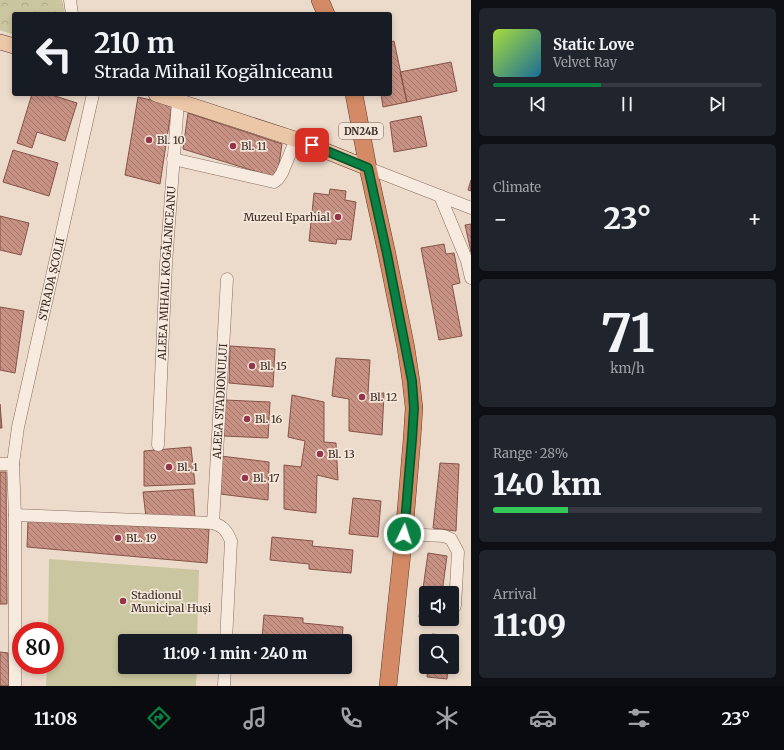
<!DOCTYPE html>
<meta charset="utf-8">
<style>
body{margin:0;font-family:Merriweather,serif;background:#20242c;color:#f1f3f6;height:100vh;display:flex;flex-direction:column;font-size:15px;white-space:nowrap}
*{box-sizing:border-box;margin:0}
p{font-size:13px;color:#9ea1a6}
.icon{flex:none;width:22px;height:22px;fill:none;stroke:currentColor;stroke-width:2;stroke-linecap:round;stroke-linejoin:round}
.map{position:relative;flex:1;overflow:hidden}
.details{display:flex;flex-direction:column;gap:8px;padding:8px;background:#0d0f14;width:313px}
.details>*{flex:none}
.top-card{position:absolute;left:12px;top:12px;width:380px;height:84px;border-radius:4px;box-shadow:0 2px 6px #0003;background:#171b24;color:#f1f3f6;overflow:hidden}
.fabs{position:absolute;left:419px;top:586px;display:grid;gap:8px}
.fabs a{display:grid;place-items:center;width:40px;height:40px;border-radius:4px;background:#171b24;box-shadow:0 2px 6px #0003;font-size:20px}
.speed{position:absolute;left:12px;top:622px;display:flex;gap:8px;font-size:20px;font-weight:700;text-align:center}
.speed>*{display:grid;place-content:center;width:52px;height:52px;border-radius:50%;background:#171b24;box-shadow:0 2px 6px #0003;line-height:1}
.speed .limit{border:6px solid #d22;background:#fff;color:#111}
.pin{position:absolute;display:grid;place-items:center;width:34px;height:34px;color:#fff;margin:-17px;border-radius:8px;box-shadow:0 2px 6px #0006}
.me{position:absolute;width:44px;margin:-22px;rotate:4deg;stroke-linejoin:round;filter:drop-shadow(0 0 3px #0008)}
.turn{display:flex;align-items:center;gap:14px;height:84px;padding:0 16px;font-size:18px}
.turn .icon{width:52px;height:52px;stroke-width:2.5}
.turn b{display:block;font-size:28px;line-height:34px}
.big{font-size:30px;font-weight:800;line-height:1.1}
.details .tile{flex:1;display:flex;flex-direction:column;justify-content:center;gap:6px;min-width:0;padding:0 14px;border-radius:6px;background:#20242c}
.details .dial{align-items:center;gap:0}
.dial b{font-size:52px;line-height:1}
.song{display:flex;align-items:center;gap:12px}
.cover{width:48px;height:48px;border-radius:6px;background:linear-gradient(135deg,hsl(80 70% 55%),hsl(200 70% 35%))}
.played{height:4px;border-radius:2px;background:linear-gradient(90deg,#0b8043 40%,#363941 40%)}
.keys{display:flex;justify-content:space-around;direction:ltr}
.heat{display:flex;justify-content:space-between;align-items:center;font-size:22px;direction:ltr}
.charge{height:6px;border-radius:3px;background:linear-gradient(90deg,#34c759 28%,#363941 0)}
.trip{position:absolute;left:118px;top:634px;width:234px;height:40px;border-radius:4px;background:#171b24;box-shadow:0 2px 6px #0003;font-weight:800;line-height:40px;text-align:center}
.menu{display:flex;height:64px;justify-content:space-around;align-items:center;background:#090b0e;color:#9ea1a6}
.menu .icon{width:28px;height:28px}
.menu .selected{color:#0b8043}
.menu b{font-size:18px;color:#f1f3f6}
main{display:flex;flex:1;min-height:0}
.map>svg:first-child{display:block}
</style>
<main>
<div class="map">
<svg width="471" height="686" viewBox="0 0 471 686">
<defs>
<pattern id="forest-crowns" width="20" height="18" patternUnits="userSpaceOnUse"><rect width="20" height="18" fill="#cac69f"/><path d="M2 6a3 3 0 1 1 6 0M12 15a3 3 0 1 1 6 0" fill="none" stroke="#aeaa89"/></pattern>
<pattern id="building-back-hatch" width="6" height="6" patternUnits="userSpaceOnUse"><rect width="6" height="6" fill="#c79184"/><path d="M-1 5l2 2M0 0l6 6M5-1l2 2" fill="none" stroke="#a3766c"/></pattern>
</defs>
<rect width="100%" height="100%" fill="#ecdbcb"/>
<path fill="#cac69f" d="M49 559 199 570 197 641H125V667H197L196 686H46L47 665H55V631H48Z"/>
<path fill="url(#forest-crowns)" d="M0 0H62L65 14H14V35L0 30Z"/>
<path fill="url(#building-back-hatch)" stroke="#865348" d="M394 41 407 102 383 107 381 94H390V42Z
M451 62 457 91 407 102 400 72Z
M32 94H49L77 103 65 141 37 132 32 148 17 143Z
M138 97 172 105 160 184 125 175Z
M188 113 282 144 277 178 183 149Z
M421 116 427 146 394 152 390 122Z
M13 150 58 163 49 196 3 182Z
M471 180V191L468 190Z
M330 189 346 191 345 200 356 202 351 240 337 239 336 244 309 241 314 193 329 195Z
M0 216 29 223 21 255 0 250Z
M471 224V252L465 225Z
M444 244 446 254 454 253 460 283 452 285 462 336 439 340 421 248Z
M0 307 24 311 15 373 0 370Z
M230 346 275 349 273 387 229 383Z
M336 358 370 360 368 394 384 393 382 435 349 431V399L332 396Z
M292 395 324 402V442L336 443 338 480 317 475 316 513 284 509V465L301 467 305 441 288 437Z
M225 400 270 402 268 438 224 436Z
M0 404 2 428H0Z
M191 447 195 484 144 486V451Z
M221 456 269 462 268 500 220 494Z
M440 463 459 464 456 531 433 528Z
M0 472H6L7 604H0Z
M193 489 195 518 146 517 143 492Z
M353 498 381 501 378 537 349 534Z
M28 521 209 529 207 563 27 547Z
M272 537 313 541 312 546 353 550 351 573 309 569V564L270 560Z
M428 553 447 556 442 593H426V618L419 617Z
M264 615 303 618V623L343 627 342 641H294L262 638Z
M432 634 452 636 451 641H431Z
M0 652 8 653 9 686H0Z
M428 667H448L447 679 427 677Z"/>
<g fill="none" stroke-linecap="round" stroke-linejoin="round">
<defs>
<g id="minor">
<path d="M70 0 72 14"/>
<path d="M173 159 274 182 278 179 282 173 296 139"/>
<path d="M368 168 471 208"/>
<path d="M440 196 467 261 471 278"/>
<path id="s1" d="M158 445 166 264 178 101"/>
<path d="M0 464H13"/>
<path d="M15 515 213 523C223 526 227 531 231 541L226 641"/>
<path id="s2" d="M213 523 227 279"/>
<path d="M404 534 444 536 451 539 458 552 455 606"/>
<path id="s3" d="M15 686V515L13 464 18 427 93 94"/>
<path d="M224 686 225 667"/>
</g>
<path id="major" d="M0 42 14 46
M156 94 301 141 368 168"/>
<path id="highway" d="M320 0 326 14
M354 94 368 168 387 254 406 348 411 381 414 408 412 439 404 534 388 686"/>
</defs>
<use href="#minor" stroke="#886d60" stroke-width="13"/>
<use href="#major" stroke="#573c34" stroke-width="16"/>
<use href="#highway" stroke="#573c34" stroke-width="18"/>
<use href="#minor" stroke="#f7eade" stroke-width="12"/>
<use href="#major" stroke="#ebc7a7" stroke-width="15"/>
<use href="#highway" stroke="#d48a64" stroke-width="17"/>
</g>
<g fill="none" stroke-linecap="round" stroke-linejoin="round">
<defs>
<path id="route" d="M312 145 368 168 387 254 412 381 414 408 412 439 404 534"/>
</defs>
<use href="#route" stroke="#07532c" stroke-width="10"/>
<use href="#route" stroke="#0b8043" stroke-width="7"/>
</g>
<g fill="#93344a" stroke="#f4e7da" stroke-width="1.5">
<circle cx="149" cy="140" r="4"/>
<circle cx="233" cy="146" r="4"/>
<circle cx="338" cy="217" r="4"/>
<circle cx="252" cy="366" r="4"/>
<circle cx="362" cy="397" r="4"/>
<circle cx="247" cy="419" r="4"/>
<circle cx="320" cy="454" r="4"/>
<circle cx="169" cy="467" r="4"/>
<circle cx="245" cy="478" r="4"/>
<circle cx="118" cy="538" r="4"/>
<circle cx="123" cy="601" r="4"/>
</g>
<g text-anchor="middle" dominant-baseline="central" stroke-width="3.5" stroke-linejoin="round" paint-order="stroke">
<rect fill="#f4e7da" stroke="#726259" stroke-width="1" x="339" y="123" width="44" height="16" rx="3"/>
<g font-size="10" font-weight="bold" fill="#3a2922">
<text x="361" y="131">DN24B</text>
</g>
<g font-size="11" fill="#3a2922" stroke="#f4e7da" text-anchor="start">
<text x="157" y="140">Bl. 10</text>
<text x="241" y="146">Bl. 11</text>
<text x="330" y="217" text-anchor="end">Muzeul Eparhial</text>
<text x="260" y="366">Bl. 15</text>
<text x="370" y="397">Bl. 12</text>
<text x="255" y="419">Bl. 16</text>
<text x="328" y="454">Bl. 13</text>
<text x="177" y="467">Bl. 1</text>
<text x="253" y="478">Bl. 17</text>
<text x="126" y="538">BL. 19</text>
<text x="131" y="595">Stadionul<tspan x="131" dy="13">Municipal Huși</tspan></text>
</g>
<g font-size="11" fill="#3a2922" stroke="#f4e7da">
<text stroke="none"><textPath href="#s1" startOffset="172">ALEEA MIHAIL KOGĂLNICEANU</textPath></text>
<text stroke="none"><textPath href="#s3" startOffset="411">STRADA ȘCOLII</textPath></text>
<text stroke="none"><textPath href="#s2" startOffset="122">ALEEA STADIONULUI</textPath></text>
</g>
</g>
</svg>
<div class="fabs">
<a><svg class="icon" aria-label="sound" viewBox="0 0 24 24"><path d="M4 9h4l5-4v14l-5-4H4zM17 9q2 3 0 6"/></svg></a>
<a><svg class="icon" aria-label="search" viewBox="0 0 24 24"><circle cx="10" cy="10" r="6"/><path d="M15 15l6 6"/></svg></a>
</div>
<div class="speed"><div class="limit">80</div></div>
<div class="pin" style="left:312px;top:145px;background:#d93025"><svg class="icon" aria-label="arrive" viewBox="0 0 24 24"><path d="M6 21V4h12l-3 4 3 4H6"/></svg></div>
<svg class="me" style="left:404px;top:534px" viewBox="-20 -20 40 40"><circle r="17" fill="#0b8043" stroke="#fff" stroke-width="3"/><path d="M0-11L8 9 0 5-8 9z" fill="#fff"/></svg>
<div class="trip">11:09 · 1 min · 240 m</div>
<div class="top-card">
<div class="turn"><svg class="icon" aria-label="left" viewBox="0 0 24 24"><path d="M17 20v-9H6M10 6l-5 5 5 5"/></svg><div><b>210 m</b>Strada Mihail Kogălniceanu</div></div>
</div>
</div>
<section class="details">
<div class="tile">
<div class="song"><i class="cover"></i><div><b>Static Love</b><p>Velvet Ray</p></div></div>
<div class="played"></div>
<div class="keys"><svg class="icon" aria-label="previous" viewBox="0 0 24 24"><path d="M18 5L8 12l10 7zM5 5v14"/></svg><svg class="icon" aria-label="pause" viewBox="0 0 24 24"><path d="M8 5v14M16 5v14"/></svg><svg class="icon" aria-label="next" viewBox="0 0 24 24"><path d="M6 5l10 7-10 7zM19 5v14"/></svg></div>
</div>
<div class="tile"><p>Climate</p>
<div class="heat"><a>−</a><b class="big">23°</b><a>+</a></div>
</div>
<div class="tile dial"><b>71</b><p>km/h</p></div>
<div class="tile"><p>Range · 28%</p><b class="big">140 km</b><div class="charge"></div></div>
<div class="tile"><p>Arrival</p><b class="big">11:09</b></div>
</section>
</main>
<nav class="menu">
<b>11:08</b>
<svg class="icon selected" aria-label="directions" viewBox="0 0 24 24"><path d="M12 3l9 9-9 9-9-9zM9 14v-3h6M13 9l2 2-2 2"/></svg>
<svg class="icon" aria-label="music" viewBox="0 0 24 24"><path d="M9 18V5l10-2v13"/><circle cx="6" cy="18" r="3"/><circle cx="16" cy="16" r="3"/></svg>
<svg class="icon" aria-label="phone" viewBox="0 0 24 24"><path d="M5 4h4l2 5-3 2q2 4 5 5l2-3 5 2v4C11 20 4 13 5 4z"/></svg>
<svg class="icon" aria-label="climate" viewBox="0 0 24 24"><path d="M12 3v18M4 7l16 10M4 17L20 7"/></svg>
<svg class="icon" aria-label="car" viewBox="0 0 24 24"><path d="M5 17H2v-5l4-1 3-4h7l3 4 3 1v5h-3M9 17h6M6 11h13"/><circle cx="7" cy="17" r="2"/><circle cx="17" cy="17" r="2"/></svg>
<svg class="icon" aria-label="filters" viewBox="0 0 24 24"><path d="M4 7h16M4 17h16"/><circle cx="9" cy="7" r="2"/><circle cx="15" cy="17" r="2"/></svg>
<b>23°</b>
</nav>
